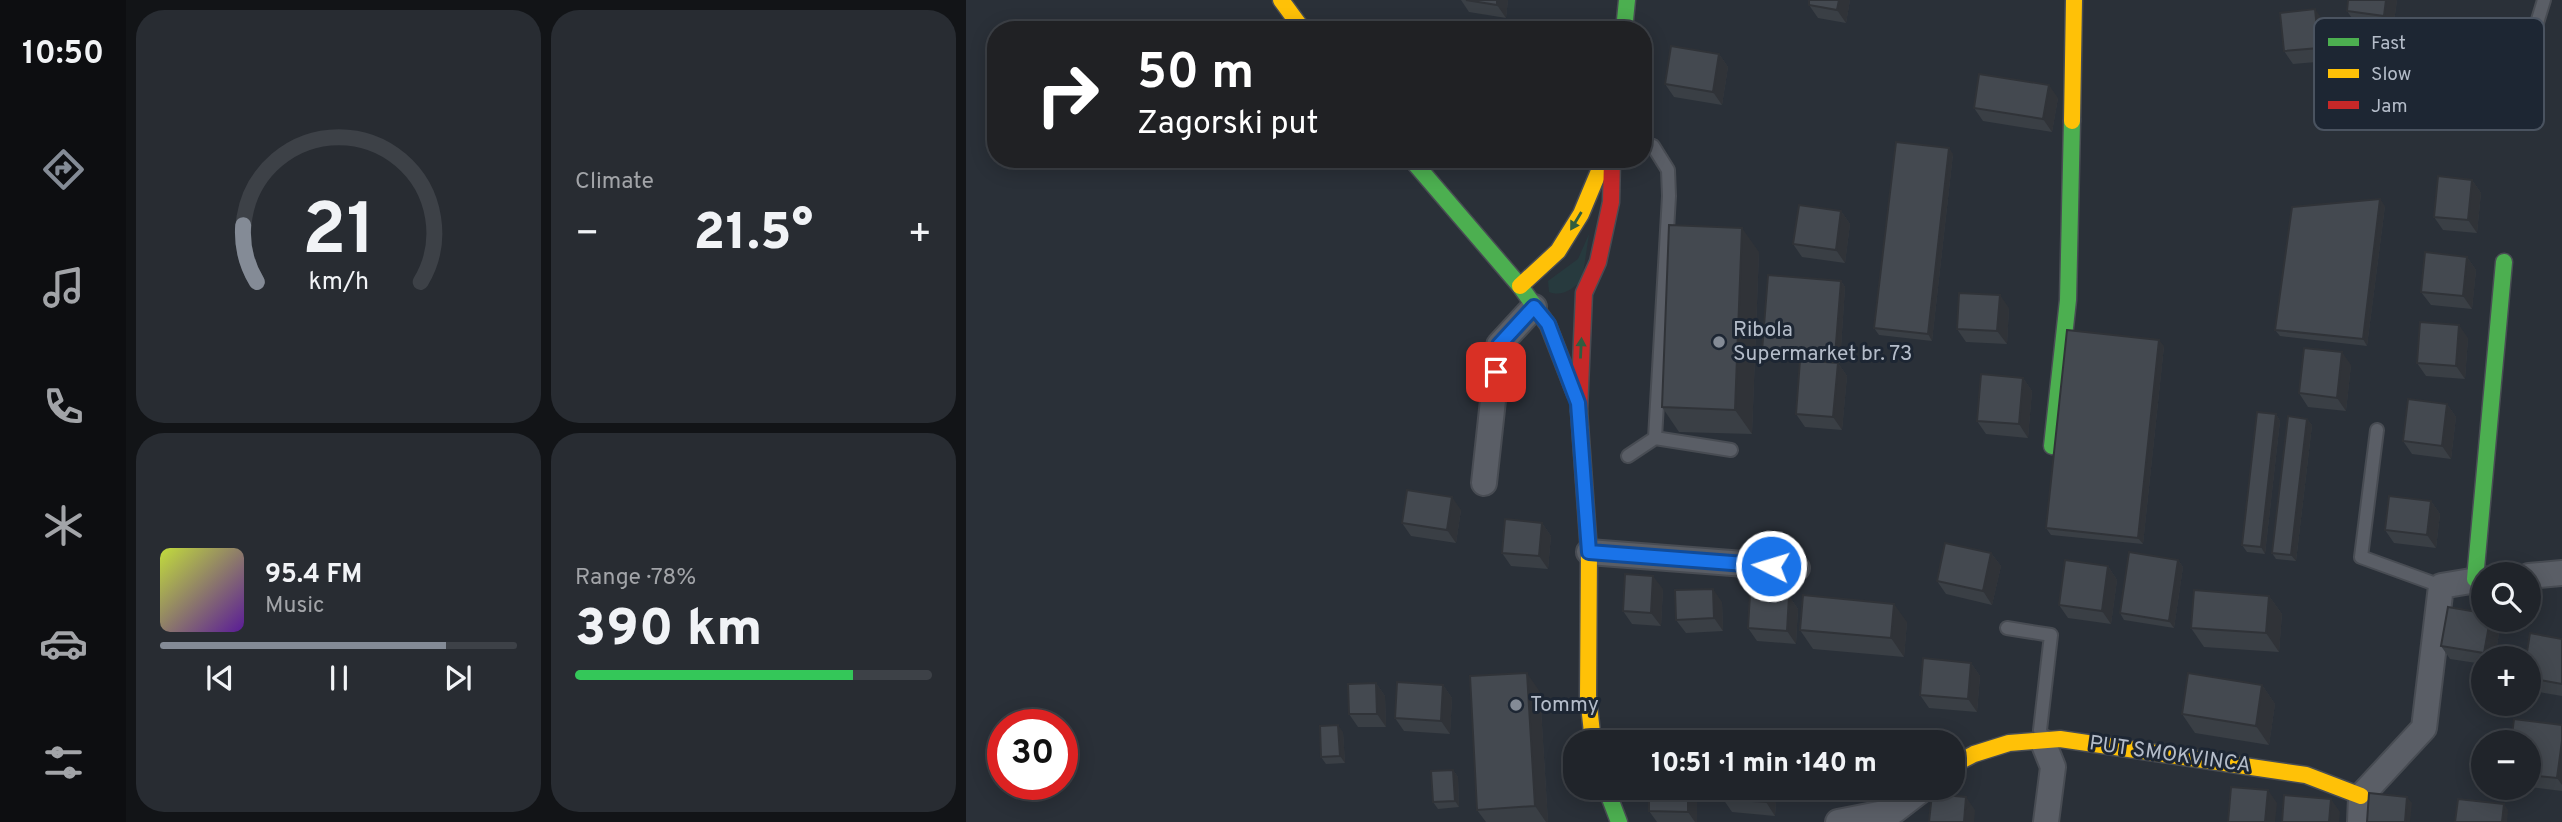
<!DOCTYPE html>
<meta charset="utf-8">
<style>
body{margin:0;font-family:Overpass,sans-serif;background:#282c32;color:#f1f3f6;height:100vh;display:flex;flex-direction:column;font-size:26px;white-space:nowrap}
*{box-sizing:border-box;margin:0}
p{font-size:23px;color:#a2a4a8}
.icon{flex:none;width:38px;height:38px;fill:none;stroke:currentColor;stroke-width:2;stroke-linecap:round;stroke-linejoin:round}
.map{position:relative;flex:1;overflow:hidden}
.drawer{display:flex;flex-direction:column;gap:10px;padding:10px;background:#121417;width:840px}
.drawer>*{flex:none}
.top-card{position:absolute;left:21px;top:21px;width:665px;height:147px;border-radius:28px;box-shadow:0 4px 18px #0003,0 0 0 2px #3d4147;background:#202124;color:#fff;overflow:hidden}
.buttons{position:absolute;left:1505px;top:562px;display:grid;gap:14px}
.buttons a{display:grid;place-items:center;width:70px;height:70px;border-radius:50%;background:#20242a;box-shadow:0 4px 18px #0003,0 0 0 2px #3d4147;font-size:35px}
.speed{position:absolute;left:21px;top:709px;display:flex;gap:14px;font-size:35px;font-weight:700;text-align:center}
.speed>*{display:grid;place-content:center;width:91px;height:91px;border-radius:50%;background:#20242a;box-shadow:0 4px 18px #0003,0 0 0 2px #3d4147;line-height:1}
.speed .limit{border:10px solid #d22;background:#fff;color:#111}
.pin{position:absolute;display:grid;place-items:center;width:60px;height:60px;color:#fff;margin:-30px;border-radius:14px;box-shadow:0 4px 10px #0006}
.me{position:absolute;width:77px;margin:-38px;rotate:275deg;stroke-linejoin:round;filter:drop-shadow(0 0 5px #0008)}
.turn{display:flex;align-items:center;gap:24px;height:147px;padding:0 35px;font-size:32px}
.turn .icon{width:91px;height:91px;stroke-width:2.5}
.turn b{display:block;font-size:49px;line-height:60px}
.big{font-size:52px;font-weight:800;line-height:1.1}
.drawer .widget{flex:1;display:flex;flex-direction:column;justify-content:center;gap:10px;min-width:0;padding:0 24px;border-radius:28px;background:#282c32}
.drawer .dial{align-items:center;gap:0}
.dial svg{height:182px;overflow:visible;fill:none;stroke:#3d4147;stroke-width:7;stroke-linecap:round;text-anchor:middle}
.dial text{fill:#f1f3f6;stroke:none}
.song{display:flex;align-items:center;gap:21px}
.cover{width:84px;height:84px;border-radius:10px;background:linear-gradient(135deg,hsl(70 70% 55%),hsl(270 70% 35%))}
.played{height:7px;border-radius:4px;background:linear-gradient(90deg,#848b96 80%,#3d4147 80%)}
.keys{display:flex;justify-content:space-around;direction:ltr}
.heat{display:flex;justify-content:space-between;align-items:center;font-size:38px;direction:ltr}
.charge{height:10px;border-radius:5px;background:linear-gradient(90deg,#34c759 78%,#3d4147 0)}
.drawer .tiles{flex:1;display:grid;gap:10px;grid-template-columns:repeat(2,1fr)}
.trip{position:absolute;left:597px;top:730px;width:402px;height:70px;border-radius:28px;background:#20242a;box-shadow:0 4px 18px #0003,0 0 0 2px #3d4147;font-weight:800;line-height:70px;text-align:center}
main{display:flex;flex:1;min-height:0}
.tab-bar{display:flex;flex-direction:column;width:126px;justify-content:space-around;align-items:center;background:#0d0e11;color:#a2a4a8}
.tab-bar .icon{width:49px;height:49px}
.tab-bar .on{color:#848b96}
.tab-bar b{font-size:32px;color:#f1f3f6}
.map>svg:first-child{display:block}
</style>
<main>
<nav class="tab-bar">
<b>10:50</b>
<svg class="icon on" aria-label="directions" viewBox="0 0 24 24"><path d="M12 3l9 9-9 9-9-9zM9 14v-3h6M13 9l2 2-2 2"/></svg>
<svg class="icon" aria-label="music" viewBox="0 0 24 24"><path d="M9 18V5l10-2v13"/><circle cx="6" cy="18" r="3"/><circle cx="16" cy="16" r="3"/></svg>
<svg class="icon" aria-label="phone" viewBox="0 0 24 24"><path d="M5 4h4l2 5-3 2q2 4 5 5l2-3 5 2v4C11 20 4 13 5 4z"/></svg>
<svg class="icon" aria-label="climate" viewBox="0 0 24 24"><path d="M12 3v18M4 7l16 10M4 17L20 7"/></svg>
<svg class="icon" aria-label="car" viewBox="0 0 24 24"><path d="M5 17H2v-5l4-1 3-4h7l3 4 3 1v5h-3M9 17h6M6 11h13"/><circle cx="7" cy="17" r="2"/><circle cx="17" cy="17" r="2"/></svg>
<svg class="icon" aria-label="filters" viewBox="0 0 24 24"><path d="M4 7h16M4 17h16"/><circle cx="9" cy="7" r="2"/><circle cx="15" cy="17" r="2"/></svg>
</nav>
<section class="drawer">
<div class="tiles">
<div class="widget dial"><svg viewBox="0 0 100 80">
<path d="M14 69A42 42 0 1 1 86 69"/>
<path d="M14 69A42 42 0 0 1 8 44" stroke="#848b96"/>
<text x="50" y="56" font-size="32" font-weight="700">21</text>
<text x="50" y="72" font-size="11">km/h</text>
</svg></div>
<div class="widget"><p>Climate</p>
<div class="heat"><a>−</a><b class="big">21.5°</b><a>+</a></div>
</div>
<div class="widget">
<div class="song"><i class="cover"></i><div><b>95.4 FM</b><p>Music</p></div></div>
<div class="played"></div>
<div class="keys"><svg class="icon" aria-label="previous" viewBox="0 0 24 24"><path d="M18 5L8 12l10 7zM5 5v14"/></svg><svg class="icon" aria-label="pause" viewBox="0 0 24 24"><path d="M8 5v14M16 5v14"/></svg><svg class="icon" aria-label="next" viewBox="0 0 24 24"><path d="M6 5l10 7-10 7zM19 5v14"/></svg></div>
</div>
<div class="widget"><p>Range · 78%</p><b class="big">390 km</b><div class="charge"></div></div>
</div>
</section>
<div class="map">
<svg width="1596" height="822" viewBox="0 0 1596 822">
<rect width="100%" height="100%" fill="#2a3038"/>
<path fill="#273a3e" d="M623 234 616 281C605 289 597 297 583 292L582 281 612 259Z"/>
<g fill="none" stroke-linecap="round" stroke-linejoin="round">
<defs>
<path id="lane" d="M1557 69 1578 0
M677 143 687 146 702 170 703 196 689 438
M1411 430 1395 557 1475 586
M662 456 689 438 765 450
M1041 628 1085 635 1074 730 1076 738"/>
<path id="street" d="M518 483 533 345 568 307
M623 552 831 568
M1563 576 1596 573
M1077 742 1087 767 1080 822
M872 822 928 811 958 788
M1394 822 1395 796 1458 728 1475 586 1517 579"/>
<path id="fast" d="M658 30 661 0
M445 159 554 286 582 325 609 394
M1086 446 1102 300 1106 121
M1509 579 1538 262
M640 788 653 822"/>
<path id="slow" d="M315 0 337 30
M1106 121 1108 0
M554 286 592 251 615 214 638 159
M613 411 623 552 622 696 627 742
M987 765 1008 754 1043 743 1094 739 1340 775 1395 796"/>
<path id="jam" d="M613 411 618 293 632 262 645 202 646 159"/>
</defs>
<use href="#lane" stroke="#484c53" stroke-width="16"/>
<use href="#street" stroke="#484c53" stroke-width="28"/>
<use href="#fast" stroke="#484c53" stroke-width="19"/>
<use href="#slow" stroke="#484c53" stroke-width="19"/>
<use href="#jam" stroke="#484c53" stroke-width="19"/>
<use href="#lane" stroke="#5a5e66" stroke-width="12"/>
<use href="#street" stroke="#5a5e66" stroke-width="24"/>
<use href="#fast" stroke="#4caf50" stroke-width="16"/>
<use href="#slow" stroke="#ffc107" stroke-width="16"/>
<use href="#jam" stroke="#c62828" stroke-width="16"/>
</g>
<path fill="#3a3f45" d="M495 0H542L540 18 503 12Z
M884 0 880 23 852 18 843 5Z
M1431 0 1427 29 1390 24 1381 11Z
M1358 22 1362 61 1327 64 1318 51Z
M753 54 762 67 756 105 708 97 699 84Z
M1569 93 1572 128 1536 131 1527 118Z
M1092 98 1086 132 1017 121 1008 108Z
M987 154 966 341 913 335 908 328Z
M1506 180 1515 193 1511 233 1477 230 1468 217Z
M1419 206 1401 346 1314 336 1309 330Z
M875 211 884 224 879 263 836 257 827 244Z
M793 252 786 434 713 432 696 407Z
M1501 257 1510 270 1506 309 1465 305 1455 292Z
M875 281 879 287 874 363H872L881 376 876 430 839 427 830 414 834 360 801 358 796 351Z
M1043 308 1041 344 1000 342 991 329Z
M1502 338 1499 379 1460 376 1451 363Z
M1198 346 1177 544 1085 535 1080 528Z
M1385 365 1380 411 1342 407 1333 393Z
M1057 378 1066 391 1062 438 1020 434 1011 421Z
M1481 404 1490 417 1485 459 1446 454 1437 441Z
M1310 414 1314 421 1299 554 1281 552 1276 545Z
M1341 419 1346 425 1330 561 1310 559 1306 553Z
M1465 501 1474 514 1470 548 1428 543 1419 530Z
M495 510 490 543 445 536 436 523Z
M576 523 585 536 582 569 545 566 536 553Z
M1025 553 1035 566 1026 605 980 594 971 581Z
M1212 560 1217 567 1208 628 1158 620 1154 613Z
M1142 566 1151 580 1145 624 1102 618 1093 605Z
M697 589 695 626 666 624 657 611Z
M823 596 832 609 830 644 791 641 782 628Z
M1303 596 1316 614 1313 652 1238 647 1225 628Z
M756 602 757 631 720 633 710 620Z
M941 622 938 657 847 649 834 630Z
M1534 627 1529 658H1517V664L1484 659 1475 646Z
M1596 639V696L1566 691 1563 685V658Z
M1005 663 1014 676 1011 712 963 708 954 695Z
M410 683 419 696 420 727H392L383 714Z
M477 685 486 698 484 734 438 731 429 718Z
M1296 685 1309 704 1303 745 1229 733 1216 714Z
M574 692 582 822H520L511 810Z
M1596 725V791L1563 787V742Z
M377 732 379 763 360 764 355 757Z
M487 770 492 777 493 807 472 809 467 802Z
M758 788H811L809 816 766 812 757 799Z
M731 792V822H691L683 811Z"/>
<path fill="#303338" d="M531 0H542L540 18 531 5Z
M873 0H884L880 23 871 10Z
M1420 0H1431L1427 29 1418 16Z
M1349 9 1358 22 1362 61 1353 48Z
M753 54 762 67 756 105 747 92Z
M1560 80 1569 93 1572 128 1563 115Z
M1083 85 1092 98 1086 132 1077 119Z
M983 148 987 154 966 341 962 334Z
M1506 180 1515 193 1511 233 1502 220Z
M1414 199 1419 206 1401 346 1397 339Z
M875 211 884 224 879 263 870 250Z
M776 228 793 252 786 434 769 410Z
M1501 257 1510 270 1506 309 1497 296Z
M875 281 879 287 874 363 869 356Z
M1034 295 1043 308 1041 344 1031 331Z
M1493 325 1502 338 1499 379 1490 366Z
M1193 340 1198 346 1177 544 1172 538Z
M1376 352 1385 365 1380 411 1371 398Z
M872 363 881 376 876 430 867 417Z
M1057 378 1066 391 1062 438 1053 424Z
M1481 404 1490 417 1485 459 1476 446Z
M1310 414 1314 421 1299 554 1295 547Z
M1341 419 1346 425 1330 561 1325 555Z
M486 497 495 510 490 543 481 530Z
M1465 501 1474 514 1470 548 1461 535Z
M576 523 585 536 582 569 573 556Z
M1025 553 1035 566 1026 605 1017 591Z
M1212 560 1217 567 1208 628 1203 621Z
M1142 566 1151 580 1145 624 1136 611Z
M687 576 697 589 695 626 685 613Z
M747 589 756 602 757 631 748 618Z
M823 596 832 609 830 644 821 631Z
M1303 596 1316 614 1313 652 1300 633Z
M928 604 941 622 938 657 925 638Z
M1524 620H1528L1534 627 1529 658H1522L1518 653Z
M1005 663 1014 676 1011 712 1002 699Z
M561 673 574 692 582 822H580L569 806Z
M410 683 419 696 420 727 411 714Z
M477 685 486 698 484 734 475 721Z
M1296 685 1309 704 1303 745 1290 726Z
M372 725 377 732 379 763 374 756Z
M1596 741V785L1591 778Z
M487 770 492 777 493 807 489 801Z
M722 788H728L731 792V822H729L722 812Z
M801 788H811L809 816 800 802Z
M1302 790 1311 803 1309 822H1299Z
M1000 797 1009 810 1008 822H998Z
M1441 797 1446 803 1444 822H1439Z
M1365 799 1374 812 1373 822H1363Z
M1538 804 1542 810 1541 822H1536Z"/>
<path fill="#444950" stroke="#303338" stroke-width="2" d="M500 0H531V5Z
M843 0H873L871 10 843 5Z
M1382 0H1420L1418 16 1381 11Z
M1349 9 1353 48 1318 51 1314 13Z
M705 46 753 54 747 92 699 84Z
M1013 74 1083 85 1077 119 1008 108Z
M930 142 983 148 962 334 908 328Z
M1472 176 1506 180 1502 220 1468 217Z
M1414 199 1397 339 1309 330 1326 207Z
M833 205 875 211 870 250 827 244Z
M703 225 776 228 769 410 696 407Z
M1459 252 1501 257 1497 296 1455 292Z
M802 275 875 281 869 356 796 351Z
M993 293 1034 295 1031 331 991 329Z
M1454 322 1493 325 1490 366 1451 363Z
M1101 330 1193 340 1172 538 1080 528Z
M1338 348 1376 352 1371 398 1333 393Z
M834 360 872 363 867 417 830 414Z
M1015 374 1057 378 1053 424 1011 421Z
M1442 399 1481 404 1476 446 1437 441Z
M1291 412 1310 414 1295 547 1276 545Z
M1322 416 1341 419 1325 555 1306 553Z
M441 490 486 497 481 530 436 523Z
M1423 496 1465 501 1461 535 1419 530Z
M539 519 576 523 573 556 536 553Z
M979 543 1025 553 1017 591 971 581Z
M1163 552 1212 560 1203 621 1154 613Z
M1099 560 1142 566 1136 611 1093 605Z
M659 574 687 576 685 613 657 611Z
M747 589 748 618 710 620 709 590Z
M1228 590 1303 596 1300 633 1225 628Z
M784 594 823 596 821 631 782 628Z
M837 595 928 604 925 638 834 630Z
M1482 607 1517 613V620H1524L1518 653 1475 646Z
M1564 633 1596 639V684L1563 678V658H1560Z
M957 658 1005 663 1002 699 954 695Z
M561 673 569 806 511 810 504 676Z
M1222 673 1296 685 1290 726 1216 714Z
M431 682 477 685 475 721 429 718Z
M410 683 411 714H383L382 684Z
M1548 719 1596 725V741L1591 778 1563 775V742H1545Z
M372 725 374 756 355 757 354 726Z
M487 770 489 801 467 802 465 771Z
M1265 787 1302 790 1299 822H1262Z
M683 788H722V812L683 811Z
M758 788H801L800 802 757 799Z
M1403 793 1441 797 1439 822H1401Z
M966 794 1000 797 998 822H963Z
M1318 795 1365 799 1363 822H1316Z
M1492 799 1538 804 1536 822H1489Z"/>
<defs><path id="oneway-solid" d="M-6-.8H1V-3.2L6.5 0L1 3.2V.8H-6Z" transform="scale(1.75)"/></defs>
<g fill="#305d3f">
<use href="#oneway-solid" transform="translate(610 221) rotate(121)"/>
<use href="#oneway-solid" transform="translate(615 348) rotate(-87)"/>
</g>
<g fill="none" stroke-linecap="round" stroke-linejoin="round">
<defs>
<path id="route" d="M530 372 533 345 568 307 582 324 612 403 623 552 805 566"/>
</defs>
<use href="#route" stroke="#114b97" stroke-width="18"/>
<use href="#route" stroke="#1a73e8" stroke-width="12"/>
</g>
<g fill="#848b96" stroke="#1d2633" stroke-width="2.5">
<circle cx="753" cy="342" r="7"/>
<circle cx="550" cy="705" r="7"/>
</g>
<g text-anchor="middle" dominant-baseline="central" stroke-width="6" stroke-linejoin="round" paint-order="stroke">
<g font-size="21" fill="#b4bcc9" stroke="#1d2633" text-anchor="start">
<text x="767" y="330">Ribola<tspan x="767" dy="24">Supermarket br. 73</tspan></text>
<text x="564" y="705">Tommy</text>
</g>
<g font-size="21" fill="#b4bcc9" stroke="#1d2633">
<text transform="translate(1204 755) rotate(8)">PUT SMOKVINCA</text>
</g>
</g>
<rect x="1348" y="18" width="230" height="112" rx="10" fill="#1d2633" stroke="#4a5360" stroke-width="2"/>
<rect x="1362" y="38" width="31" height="8" fill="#4caf50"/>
<rect x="1362" y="69" width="31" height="9" fill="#ffc107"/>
<rect x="1362" y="101" width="31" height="8" fill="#c62828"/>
<g font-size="19" fill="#b4bcc9">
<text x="1405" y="49">Fast</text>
<text x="1405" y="80">Slow</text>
<text x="1405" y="112">Jam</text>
</g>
</svg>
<div class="buttons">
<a><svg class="icon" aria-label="search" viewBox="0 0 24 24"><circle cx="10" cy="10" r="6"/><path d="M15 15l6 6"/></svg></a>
<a>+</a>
<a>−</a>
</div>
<div class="speed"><div class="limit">30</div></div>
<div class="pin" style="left:530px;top:372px;background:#d93025"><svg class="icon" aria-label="arrive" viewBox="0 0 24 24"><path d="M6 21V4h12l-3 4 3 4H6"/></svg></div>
<svg class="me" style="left:805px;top:566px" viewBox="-20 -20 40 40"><circle r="17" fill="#1a73e8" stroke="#fff" stroke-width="3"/><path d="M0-11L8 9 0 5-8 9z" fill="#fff"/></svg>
<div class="trip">10:51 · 1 min · 140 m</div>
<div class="top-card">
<div class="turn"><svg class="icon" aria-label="right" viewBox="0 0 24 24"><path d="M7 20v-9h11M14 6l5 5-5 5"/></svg><div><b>50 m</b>Zagorski put</div></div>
</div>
</div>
</main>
